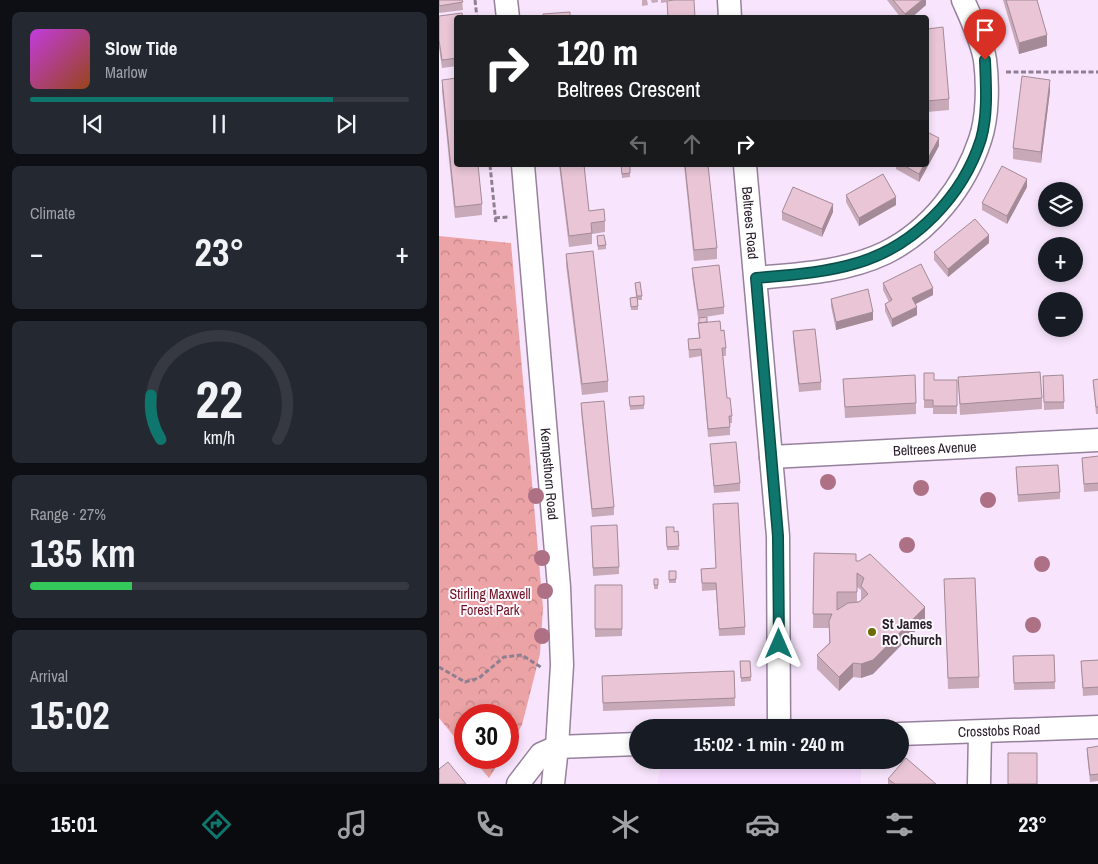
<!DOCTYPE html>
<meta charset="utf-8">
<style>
body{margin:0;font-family:"Archivo Narrow",sans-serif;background:#242831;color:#f1f3f6;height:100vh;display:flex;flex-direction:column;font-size:19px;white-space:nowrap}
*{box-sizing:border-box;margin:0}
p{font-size:16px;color:#9ea1a6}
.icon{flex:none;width:28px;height:28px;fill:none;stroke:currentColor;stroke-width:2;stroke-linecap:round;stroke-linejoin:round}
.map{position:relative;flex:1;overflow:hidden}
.drawer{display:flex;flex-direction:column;gap:12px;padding:12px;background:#0d0f14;width:439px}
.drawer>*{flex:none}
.hud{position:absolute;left:15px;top:15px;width:475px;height:152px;border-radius:5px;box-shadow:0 2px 8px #0003;background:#202124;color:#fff;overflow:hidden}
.fabs{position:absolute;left:599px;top:182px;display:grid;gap:10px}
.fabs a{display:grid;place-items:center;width:45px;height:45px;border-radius:50%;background:#171b24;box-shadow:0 2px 8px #0003;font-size:25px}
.speed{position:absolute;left:15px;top:704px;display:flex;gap:10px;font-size:25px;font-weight:700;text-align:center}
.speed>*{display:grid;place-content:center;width:65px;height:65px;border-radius:50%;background:#171b24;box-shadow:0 2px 8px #0003;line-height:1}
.speed .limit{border:8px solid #d22;background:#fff;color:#111}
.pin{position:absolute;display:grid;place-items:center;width:42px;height:42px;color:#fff;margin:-51px -21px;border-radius:50% 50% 50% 0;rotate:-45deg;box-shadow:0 0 5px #0007}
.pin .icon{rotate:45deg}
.me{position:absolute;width:55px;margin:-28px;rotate:0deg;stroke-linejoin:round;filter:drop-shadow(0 0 4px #0008)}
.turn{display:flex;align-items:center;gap:18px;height:105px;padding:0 20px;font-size:22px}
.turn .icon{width:65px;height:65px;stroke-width:2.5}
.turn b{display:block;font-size:35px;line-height:42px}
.lanes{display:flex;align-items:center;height:48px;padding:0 20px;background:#0003;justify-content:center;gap:25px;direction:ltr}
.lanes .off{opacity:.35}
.big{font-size:38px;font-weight:700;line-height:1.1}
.drawer .tile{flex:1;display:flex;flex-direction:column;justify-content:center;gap:8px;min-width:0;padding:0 18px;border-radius:8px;background:#242831}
.drawer .dial{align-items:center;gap:0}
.dial svg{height:130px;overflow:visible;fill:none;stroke:#363941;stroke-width:7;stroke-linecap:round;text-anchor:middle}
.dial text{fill:#f1f3f6;stroke:none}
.song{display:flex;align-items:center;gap:15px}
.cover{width:60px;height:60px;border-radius:8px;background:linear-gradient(135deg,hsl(290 70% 55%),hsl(20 70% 35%))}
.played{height:5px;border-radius:2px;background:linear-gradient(90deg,#0f766e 80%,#363941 80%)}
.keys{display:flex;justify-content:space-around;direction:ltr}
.heat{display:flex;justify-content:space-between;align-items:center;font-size:28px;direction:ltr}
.charge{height:8px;border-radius:4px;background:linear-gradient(90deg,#34c759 27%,#363941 0)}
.trip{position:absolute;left:190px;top:719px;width:280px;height:50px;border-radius:25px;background:#171b24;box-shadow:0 2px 8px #0003;font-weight:700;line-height:50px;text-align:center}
.tab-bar{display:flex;height:80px;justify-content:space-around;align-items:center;background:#090b0e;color:#9ea1a6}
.tab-bar .icon{width:35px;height:35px}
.tab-bar .selected{color:#0f766e}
.tab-bar b{font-size:22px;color:#f1f3f6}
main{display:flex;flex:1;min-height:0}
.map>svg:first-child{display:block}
</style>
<main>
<section class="drawer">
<div class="tile">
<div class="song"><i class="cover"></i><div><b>Slow Tide</b><p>Marlow</p></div></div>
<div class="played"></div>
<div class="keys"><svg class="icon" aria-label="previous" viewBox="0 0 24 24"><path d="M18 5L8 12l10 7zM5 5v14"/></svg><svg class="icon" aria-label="pause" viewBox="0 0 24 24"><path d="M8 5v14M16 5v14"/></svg><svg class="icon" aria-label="next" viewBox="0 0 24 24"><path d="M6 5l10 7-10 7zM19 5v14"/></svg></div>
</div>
<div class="tile"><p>Climate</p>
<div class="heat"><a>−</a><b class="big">23°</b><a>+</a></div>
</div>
<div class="tile dial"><svg viewBox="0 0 100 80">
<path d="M14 69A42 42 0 1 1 86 69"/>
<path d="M14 69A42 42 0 0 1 8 42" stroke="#0f766e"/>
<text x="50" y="56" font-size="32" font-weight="700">22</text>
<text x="50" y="72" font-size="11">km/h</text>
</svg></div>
<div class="tile"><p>Range · 27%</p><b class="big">135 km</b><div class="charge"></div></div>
<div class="tile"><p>Arrival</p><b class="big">15:02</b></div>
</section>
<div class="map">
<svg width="660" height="784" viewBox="0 0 660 784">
<defs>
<pattern id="park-crowns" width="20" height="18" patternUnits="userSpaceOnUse" patternTransform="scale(1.25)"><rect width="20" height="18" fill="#eba3a5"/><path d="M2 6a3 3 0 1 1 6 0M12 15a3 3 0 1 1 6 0" fill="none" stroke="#be8487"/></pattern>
</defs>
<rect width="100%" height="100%" fill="#f8e5fd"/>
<path fill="#f6daff" d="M272 760H422V784H218L223 763Z"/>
<path fill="url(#park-crowns)" d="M0 236 72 243 104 608 101 654 83 725 69 748V715H26V750L0 718Z
M33 758H63L50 778Z"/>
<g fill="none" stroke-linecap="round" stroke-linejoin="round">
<defs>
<g id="minor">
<path d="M67 0 69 18"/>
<path d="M290 0 291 18"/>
<path id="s1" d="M84 165 120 587 123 665 118 747 114 784"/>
<path id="s2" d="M306 165 339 536 340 728"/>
<path d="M317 278C361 274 406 272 446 253 491 231 526 186 541 140 549 117 549 83 546 60 543 41 532 18 524 0"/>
<path id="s3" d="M332 457 660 440"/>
<path id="s4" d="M461 734 660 727"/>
<path d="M79 784 102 754 118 747 199 744"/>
<path d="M540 784 541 732"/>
</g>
</defs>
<use href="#minor" stroke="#96819c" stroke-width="25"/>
<path stroke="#8e8092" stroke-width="3" stroke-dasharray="5 2.5" stroke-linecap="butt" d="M36 0 38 18
M567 72H660
M51 165 57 224
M56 218 69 217
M0 667 26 682 40 678 65 657 83 655 103 668"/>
<use href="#minor" stroke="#fff" stroke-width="22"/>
</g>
<g fill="#ad7085">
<circle cx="389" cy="482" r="8"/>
<circle cx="482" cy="488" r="8"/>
<circle cx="97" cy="496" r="8"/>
<circle cx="549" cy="500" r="8"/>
<circle cx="468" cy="545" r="8"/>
<circle cx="103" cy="558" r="8"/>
<circle cx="603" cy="564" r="8"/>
<circle cx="106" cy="591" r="8"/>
<circle cx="594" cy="625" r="8"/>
<circle cx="103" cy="636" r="8"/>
</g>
<path fill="#c8a9b8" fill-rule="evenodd" d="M0 0H23L24 10 0 13Z
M203 0H208L209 5 203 6Z
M212 0H219V2L213 3Z
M222 0H228V2L222 3Z
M448 0H487V5L472 18H462Z
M564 0H598L608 46 580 54Z
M0 16 18 18V66L3 68 0 48Z
M488 29 510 99V110L488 112Z
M3 80 43 204V215L16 218 3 91Z
M611 91 602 163 574 159V148Z
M500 146 480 182 457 169V165H488Z
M120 165H145L150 211 166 221V232L153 234V244L130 247Z
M182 165H191V177L183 178Z
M245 165H269L278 248V259L255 261Z
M588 187 568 224 543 210V203Z
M407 195 457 205 420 226 407 202Z
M343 212H394L383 237 343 220Z
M158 236 167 245V249L159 250Z
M550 243 509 277 495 260V252Z
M127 254 169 381V392L143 395 127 265Z
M253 268 285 307V314L259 318 253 275Z
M196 283 203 296V300H199V310H192L191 298 197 297Z
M444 283 494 295 476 304 478 315 453 327 446 311V304L450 302 444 290Z
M392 299 434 320 397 330 392 306Z
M268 322 282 331 287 348V356H284L288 398 293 416V423H291V435L269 437 262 356 250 358 249 339 260 338 259 323Z
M354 331 382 382V390L360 392 354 339Z
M485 373 495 380H518V414H494V408H485Z
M604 376 625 402V409L605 410Z
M519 377 603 398V409L521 415Z
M404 379 477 403V414L406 418Z
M660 379V414H657L654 380Z
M205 396V409L191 410 190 397Z
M142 403 175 507V515L153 517 142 411Z
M271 444 301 483V491L275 493Z
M660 456V491L645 492 643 458Z
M577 467 621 492V499L579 502Z
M274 504 306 627V635L280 636 277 590 263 591 262 569 277 568Z
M152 526 180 567V574L154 576Z
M227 527 235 532 239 531 240 550H228Z
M375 553 417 561 486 621 434 674 422 678 414 677 400 691 378 669V655L390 643V628H374ZM418 587 422 590V600L418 602Z
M230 571H237V583H230Z
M215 579H219V589H215Z
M505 579 540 677V688L509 689Z
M156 585H183V636L156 637Z
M615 655 616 689 575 690 574 656Z
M660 660V695L644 696 642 661Z
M301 661 312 677V681L302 682Z
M295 671 296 706 164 711 163 676Z
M660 746V781L651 782 648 755V748Z
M449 779 497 784H449Z"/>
<path fill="#a38a96" d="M483 0H487V5L472 18H466V14Z
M608 35V46L580 54V43Z
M611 80V91L602 163V152Z
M500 138V146L480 182V174L485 165H488V160Z
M588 179V187L568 224V216Z
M457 197V205L420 226V218Z
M394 204V212L383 237V229Z
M550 235V243L509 277V269Z
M494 288V295L473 306V298Z
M478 307V315L453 327V319Z
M434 312V320L397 330V322Z
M486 607V621L434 674 422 678V664Z
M414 663V677L400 691V677Z"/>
<path fill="#e9c5d6" stroke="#a38a96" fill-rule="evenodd" d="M0 0H23L24 2 0 6Z
M235 0H255L256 18H229L228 1Z
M454 0H483L466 14Z
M567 0H598L608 35 580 43Z
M131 12V18H105L104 14Z
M23 13 24 18H18V58L3 60 0 40V16Z
M504 27 510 99 488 101V29Z
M583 76 611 80 602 152 574 148Z
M18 78V165H39L43 204 16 207 3 80Z
M488 132 500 138 488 160Z
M121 165H145L150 211 165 209 166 221 152 223 153 233 130 236Z
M182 165H191V173L183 174Z
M246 165H269L278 248 255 250Z
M464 165H485L480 174Z
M563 166 588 179 568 216 543 203Z
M444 174 457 197 420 218 407 195Z
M354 187 394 204 383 229 343 212Z
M536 219 550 235 509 269 495 252Z
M165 235 167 245 159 246 158 236Z
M154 251 169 381 143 384 127 254Z
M482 264 494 288 473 298 478 307 453 319 446 304 453 300 444 283Z
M280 265 285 307 259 310 253 268Z
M201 282 203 296H198L196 283Z
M429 289 434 312 397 322 392 299Z
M198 297 199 306 192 307 191 298Z
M268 317V322L260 323V318Z
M281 321 282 331 285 330 287 348H283L288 398H291L293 416H290L291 427 269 429 262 349 250 350 249 339 261 338 259 323Z
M376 329 382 382 360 384 354 331Z
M601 372 603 398 521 404 519 377Z
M485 373H495V380H518V406H494V400H485Z
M476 375 477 403 406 407 404 379Z
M624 375 625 402H605L604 376Z
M660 379V407H657L654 380Z
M205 396V405L191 406 190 397Z
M165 401 175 507 153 509 142 403Z
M297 442 301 483 275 486 271 444Z
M660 456V483L645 484 643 458Z
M619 465 621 492 579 495 577 467Z
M299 503 306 627 280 629 277 583H263L262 569 277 568 274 504Z
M178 525 180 567 154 568 152 526Z
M227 527H235V532L239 531 240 546 228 547Z
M375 553 417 554V561H420L431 554 486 607 434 660 422 664 414 663 400 677 378 655 391 643 390 621 393 614H374ZM418 573 425 578 422 586 429 594 420 602 409 603 398 610V592H418Z
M230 571H237V579L230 580Z
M536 578 540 677 509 678 505 579Z
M215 579H219V585H215Z
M156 585H183V629H156Z
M615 655 616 682 575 683 574 656Z
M660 660V687L644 688 642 661Z
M301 661H311L312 677 302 678Z
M295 671 296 698 164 703 163 676Z
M660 746V774L651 775 648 748Z
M569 753H598V784H569Z
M467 758 497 784H456L449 779Z
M9 762 27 784H0V769Z"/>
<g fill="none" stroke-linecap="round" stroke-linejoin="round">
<defs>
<path id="route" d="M340 644 339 536 317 278C351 275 385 273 418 263 476 246 524 196 542 139 549 114 547 86 546 60"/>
</defs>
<use href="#route" stroke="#0a4d48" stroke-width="12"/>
<use href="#route" stroke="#0f766e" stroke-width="9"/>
</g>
<circle fill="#706a04" stroke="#fdf8fe" stroke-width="2" cx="433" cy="632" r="5"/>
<g text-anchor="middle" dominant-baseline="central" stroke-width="4" stroke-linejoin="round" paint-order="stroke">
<g font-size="14" fill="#29202b" stroke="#fdf8fe">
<text stroke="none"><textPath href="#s2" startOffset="58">Beltrees Road</textPath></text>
<text stroke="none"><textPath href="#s3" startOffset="164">Beltrees Avenue</textPath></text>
<text stroke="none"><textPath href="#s1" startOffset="310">Kempsthorn Road</textPath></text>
<text stroke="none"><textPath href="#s4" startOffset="99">Crosstobs Road</textPath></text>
</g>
<g font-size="14" fill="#701123" stroke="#fdf8fe">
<text x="51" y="594">Stirling Maxwell<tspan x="51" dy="16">Forest Park</tspan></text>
</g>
<g font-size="14" font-weight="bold" fill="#29202b" stroke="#fdf8fe" text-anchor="start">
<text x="443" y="624">St James<tspan x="443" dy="16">RC Church</tspan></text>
</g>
</g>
</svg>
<div class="fabs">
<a><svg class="icon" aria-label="layers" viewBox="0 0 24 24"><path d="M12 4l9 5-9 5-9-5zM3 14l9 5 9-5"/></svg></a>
<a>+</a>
<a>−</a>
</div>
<div class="speed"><div class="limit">30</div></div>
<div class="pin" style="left:546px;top:60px;background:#d93025"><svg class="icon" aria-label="arrive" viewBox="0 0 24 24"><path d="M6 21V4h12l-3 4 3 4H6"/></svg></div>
<svg class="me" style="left:340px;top:644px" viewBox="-20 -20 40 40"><path d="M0-17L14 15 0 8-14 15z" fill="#0f766e" stroke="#fff" stroke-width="4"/></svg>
<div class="trip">15:02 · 1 min · 240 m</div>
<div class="hud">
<div class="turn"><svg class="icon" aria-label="right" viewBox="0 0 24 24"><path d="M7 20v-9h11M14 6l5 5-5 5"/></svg><div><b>120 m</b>Beltrees Crescent</div></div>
<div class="lanes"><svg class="icon off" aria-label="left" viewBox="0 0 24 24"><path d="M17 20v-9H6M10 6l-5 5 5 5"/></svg><svg class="icon off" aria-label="ahead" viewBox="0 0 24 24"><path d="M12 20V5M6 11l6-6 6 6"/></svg><svg class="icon" aria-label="right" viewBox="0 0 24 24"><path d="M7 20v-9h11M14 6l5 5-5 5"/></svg></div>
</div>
</div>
</main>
<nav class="tab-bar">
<b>15:01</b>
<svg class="icon selected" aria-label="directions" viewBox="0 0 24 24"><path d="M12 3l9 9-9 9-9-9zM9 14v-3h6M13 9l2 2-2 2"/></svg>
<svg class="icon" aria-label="music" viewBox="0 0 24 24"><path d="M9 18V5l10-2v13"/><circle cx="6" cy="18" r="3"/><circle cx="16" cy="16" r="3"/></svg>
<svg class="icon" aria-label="phone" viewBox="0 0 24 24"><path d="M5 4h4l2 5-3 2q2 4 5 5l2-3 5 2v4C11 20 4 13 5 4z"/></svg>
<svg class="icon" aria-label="climate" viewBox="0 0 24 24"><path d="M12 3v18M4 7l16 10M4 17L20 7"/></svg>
<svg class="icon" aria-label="car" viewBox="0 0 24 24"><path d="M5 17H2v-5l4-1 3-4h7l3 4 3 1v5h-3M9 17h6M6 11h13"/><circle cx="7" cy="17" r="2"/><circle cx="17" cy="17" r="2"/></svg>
<svg class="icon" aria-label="filters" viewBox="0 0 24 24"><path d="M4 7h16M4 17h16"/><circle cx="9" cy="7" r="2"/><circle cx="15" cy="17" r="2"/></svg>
<b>23°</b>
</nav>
